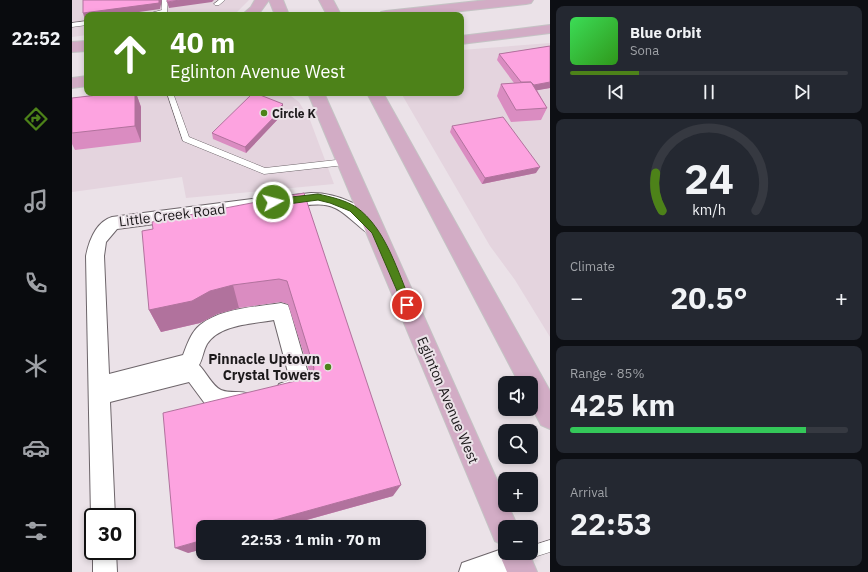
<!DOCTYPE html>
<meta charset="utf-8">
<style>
body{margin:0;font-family:"IBM Plex Sans",sans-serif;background:#242831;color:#f1f3f6;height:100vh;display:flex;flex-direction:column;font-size:15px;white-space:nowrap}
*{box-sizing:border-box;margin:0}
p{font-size:13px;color:#9ea1a6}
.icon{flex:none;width:22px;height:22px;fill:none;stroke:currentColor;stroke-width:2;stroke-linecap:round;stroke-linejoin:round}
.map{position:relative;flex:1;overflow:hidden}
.drawer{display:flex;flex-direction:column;gap:6px;padding:6px;background:#0d0f14;width:318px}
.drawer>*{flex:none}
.top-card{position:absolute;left:12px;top:12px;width:380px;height:84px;border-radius:8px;box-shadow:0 2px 6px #0003;background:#4d8219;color:#fff;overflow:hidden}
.controls{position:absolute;left:426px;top:376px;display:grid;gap:8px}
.controls a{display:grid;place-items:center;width:40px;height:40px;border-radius:8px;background:#171b24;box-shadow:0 2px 6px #0003;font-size:20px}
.speed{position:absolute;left:12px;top:508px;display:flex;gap:8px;font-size:20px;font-weight:700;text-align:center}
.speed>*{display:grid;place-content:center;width:52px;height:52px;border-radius:50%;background:#171b24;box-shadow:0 2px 6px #0003;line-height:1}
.speed .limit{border:2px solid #111;border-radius:6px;background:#fff;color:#111}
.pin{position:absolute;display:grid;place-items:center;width:34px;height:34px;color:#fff;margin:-17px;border:2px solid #fff;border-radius:50%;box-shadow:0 1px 4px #0007}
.me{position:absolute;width:44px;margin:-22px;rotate:83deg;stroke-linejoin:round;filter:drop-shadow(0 0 3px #0008)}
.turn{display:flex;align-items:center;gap:14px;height:84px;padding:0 20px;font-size:18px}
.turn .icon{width:52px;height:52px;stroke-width:2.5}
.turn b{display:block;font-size:28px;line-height:34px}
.big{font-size:30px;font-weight:800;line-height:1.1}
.drawer .widget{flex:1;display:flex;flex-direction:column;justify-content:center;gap:6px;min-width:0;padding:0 14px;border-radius:8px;background:#242831}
.drawer .dial{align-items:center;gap:0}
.dial svg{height:104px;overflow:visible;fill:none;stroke:#363941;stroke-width:7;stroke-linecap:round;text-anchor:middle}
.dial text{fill:#f1f3f6;stroke:none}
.song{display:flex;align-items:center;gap:12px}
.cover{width:48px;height:48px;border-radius:6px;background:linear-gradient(135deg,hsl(130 70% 55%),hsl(110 70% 35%))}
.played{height:4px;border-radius:2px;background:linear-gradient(90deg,#4d8219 25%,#363941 25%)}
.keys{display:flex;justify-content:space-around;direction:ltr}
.heat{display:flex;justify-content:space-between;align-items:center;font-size:22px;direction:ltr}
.charge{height:6px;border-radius:3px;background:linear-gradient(90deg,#34c759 85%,#363941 0)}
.trip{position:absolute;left:124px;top:520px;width:230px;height:40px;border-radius:8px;background:#171b24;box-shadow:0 2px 6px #0003;font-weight:800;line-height:40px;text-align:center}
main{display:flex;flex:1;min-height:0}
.tabs{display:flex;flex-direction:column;width:72px;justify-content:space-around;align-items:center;background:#090b0e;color:#9ea1a6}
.tabs .icon{width:28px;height:28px}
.tabs .selected{color:#4d8219}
.tabs b{font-size:18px;color:#f1f3f6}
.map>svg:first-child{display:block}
</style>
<main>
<nav class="tabs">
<b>22:52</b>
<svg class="icon selected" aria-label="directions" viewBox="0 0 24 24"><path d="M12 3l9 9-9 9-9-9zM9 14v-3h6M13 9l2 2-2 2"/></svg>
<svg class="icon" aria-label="music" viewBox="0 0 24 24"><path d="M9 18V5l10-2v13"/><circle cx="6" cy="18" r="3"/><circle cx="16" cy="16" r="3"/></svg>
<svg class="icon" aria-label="phone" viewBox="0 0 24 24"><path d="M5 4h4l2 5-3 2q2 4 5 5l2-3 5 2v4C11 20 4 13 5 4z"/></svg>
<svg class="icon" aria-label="climate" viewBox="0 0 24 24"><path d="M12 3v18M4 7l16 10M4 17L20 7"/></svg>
<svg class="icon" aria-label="car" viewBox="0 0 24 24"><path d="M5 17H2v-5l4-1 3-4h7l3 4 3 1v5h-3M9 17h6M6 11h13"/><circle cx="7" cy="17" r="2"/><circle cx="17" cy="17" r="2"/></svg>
<svg class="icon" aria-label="filters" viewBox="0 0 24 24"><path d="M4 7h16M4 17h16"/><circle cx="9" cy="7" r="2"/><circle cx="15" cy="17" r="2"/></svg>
</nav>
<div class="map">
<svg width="478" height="572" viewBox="0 0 478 572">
<rect width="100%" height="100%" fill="#ebe2e8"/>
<path fill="#e4d4de" d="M0 0H177L162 15H15V35L0 37Z
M478 43V337L443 280 418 246 329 93H389V50Z
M61 93H215L227 102 238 120 262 184 114 198 110 177 0 192V105Z"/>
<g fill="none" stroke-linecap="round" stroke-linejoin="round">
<defs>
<path id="lane" d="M90 0H96L95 12 82 15H71L90 10Z
M147 0H153L147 5H143L142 4Z
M15 21V25L0 27V23Z
M95 93H101L117 137 193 168 273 159 277 162 273 165 192 174 111 141Z
M478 540V552L459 558 455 556 453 553H459V546Z"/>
<path id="street" d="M239 193C266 193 298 206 311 231L309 236C307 236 305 237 303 237 296 237 274 212 263 208 244 199 223 211 204 205L202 201 204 197Z
M180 199 186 201 188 205 186 209 180 211 45 229 34 242 32 256 37 374 111 355C115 345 119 332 128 325 149 308 184 307 209 303L216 305 218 311 240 387 237 394 214 401 207 398 204 391 207 384 218 380 202 320C181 324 148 324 135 344 131 351 131 358 127 365 134 372 141 387 149 390 159 394 168 390 177 394L180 401 177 408 163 413 134 405 117 382 38 402 43 517H21V521L19 517 14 256C17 241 24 222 40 217Z
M21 548V551H44L45 572H21Z
M433 548V553H455L456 557 453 566 436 572H387L390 563Z"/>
<path id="primary" d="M183 0H197L186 15H170L179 7Z
M197 0H211L217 15H203Z
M247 0H261L269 15H255Z
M415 0H461L459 3 454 4 353 15H307L309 12 314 11Z
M478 25V33L389 44V36Z
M15 41V51L0 52V42Z
M15 76V86L0 88V78Z
M236 93H252L433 498V505H436L446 527H433V553H457L465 572H435L427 553 431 545 423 541Z
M295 93H311L478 391V429L469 425 459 406V383H447Z"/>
</defs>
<use href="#lane" stroke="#6d656a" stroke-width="1"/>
<use href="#street" stroke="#6d656a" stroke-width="2"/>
<use href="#primary" stroke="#c4c3c4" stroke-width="2"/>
<use href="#lane" fill="#fff" fill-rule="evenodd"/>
<use href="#street" fill="#fff" fill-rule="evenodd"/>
<use href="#primary" fill="#d2acc5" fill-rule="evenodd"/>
</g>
<path fill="#da8cc1" d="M478 46V88L465 90 475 108 469 120 439 122 425 96 429 84 442 83 425 60 427 54Z
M43 93H64L69 107V142L3 150 0 144V98Z
M211 110 207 114V118L174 153 141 139 140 133Z
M380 126 464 173 410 184 378 132Z
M232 193 321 496 116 553 239 377 216 304 209 302 167 308 145 314 128 323 89 332 77 310 81 229Z"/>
<path fill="#b1729d" d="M87 0H90L88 9 46 15H15V19L13 20 11 13Z
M108 0H142L140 2 97 8 95 2Z
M478 82V88L450 93 453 87Z
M63 93H64L69 107V142L63 126Z
M211 104V110L207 114V118L174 153 173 147 204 111Z
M468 167 464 173 410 184 413 178Z
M161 285 167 308 145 314 128 323 89 332 77 310 138 291Z
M329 485 321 496 209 527H177Z
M131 540V549L116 553 103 548Z"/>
<path fill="#fda3e0" stroke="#b1729d" d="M11 0H87V3L11 13Z
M95 0H108L95 2Z
M478 46V82L462 85 459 82H449L427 54Z
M459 82 475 108 444 110 429 84Z
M43 93H63V126L0 133V98Z
M181 93H183L211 104 204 111 207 112 173 147 140 133Z
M431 117 468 167 413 178 380 126Z
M232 193 329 485 177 527H131V540L103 548 91 413 240 377 242 368 215 281 207 279 161 285 138 291 120 301 77 310 70 231 81 229 80 222Z"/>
<path fill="#4d8219" stroke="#325410" d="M246 194C259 197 273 200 284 207 314 228 326 273 340 305L338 307H332L300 233 278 211 258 203 246 200 201 206 197 202 201 199Z"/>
<g fill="#4d8219" stroke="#ebe2e8" stroke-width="1.5">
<circle cx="192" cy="113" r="4"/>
<circle cx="256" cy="367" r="4"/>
</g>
<g text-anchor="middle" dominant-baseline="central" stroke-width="4" stroke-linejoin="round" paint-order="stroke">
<g font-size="12" font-weight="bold" fill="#1c191b" stroke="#ebe2e8" text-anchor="start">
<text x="200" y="113">Circle K</text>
</g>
<g font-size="14" fill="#1c191b" stroke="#ebe2e8">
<text transform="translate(100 215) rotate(-7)">Little Creek Road</text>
<text transform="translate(376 400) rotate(67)">Eglinton Avenue West</text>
</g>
<g font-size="14" font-weight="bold" fill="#1c191b" stroke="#ebe2e8" text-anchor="end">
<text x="248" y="359">Pinnacle Uptown<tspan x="248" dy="16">Crystal Towers</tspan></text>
</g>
</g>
</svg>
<div class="controls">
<a><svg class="icon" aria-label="sound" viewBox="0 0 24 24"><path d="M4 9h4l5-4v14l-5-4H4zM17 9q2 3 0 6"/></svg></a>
<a><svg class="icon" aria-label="search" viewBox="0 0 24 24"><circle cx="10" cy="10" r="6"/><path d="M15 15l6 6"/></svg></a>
<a>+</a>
<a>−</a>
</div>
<div class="speed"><div class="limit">30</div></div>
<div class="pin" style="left:335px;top:305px;background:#d93025"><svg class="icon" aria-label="arrive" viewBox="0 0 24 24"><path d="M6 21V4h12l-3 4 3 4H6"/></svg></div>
<svg class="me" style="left:201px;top:202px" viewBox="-20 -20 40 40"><circle r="17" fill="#4d8219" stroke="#fff" stroke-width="3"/><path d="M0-11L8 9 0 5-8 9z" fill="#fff"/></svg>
<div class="trip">22:53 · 1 min · 70 m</div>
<div class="top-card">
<div class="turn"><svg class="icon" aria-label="ahead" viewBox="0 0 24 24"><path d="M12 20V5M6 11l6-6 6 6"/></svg><div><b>40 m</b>Eglinton Avenue West</div></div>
</div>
</div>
<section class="drawer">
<div class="widget">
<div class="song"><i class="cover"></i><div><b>Blue Orbit</b><p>Sona</p></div></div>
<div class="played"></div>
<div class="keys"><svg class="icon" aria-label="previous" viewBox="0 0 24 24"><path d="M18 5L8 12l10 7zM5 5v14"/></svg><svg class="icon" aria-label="pause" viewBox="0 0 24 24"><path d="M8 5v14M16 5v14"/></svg><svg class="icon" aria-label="next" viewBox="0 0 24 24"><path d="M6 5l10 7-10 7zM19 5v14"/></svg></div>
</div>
<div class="widget dial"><svg viewBox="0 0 100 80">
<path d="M14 69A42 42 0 1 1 86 69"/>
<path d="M14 69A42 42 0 0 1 9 40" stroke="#4d8219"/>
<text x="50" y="56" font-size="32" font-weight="700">24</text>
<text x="50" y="72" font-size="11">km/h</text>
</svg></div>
<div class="widget"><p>Climate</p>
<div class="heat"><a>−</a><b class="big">20.5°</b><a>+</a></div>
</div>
<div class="widget"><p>Range · 85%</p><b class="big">425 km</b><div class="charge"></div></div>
<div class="widget"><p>Arrival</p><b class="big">22:53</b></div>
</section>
</main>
